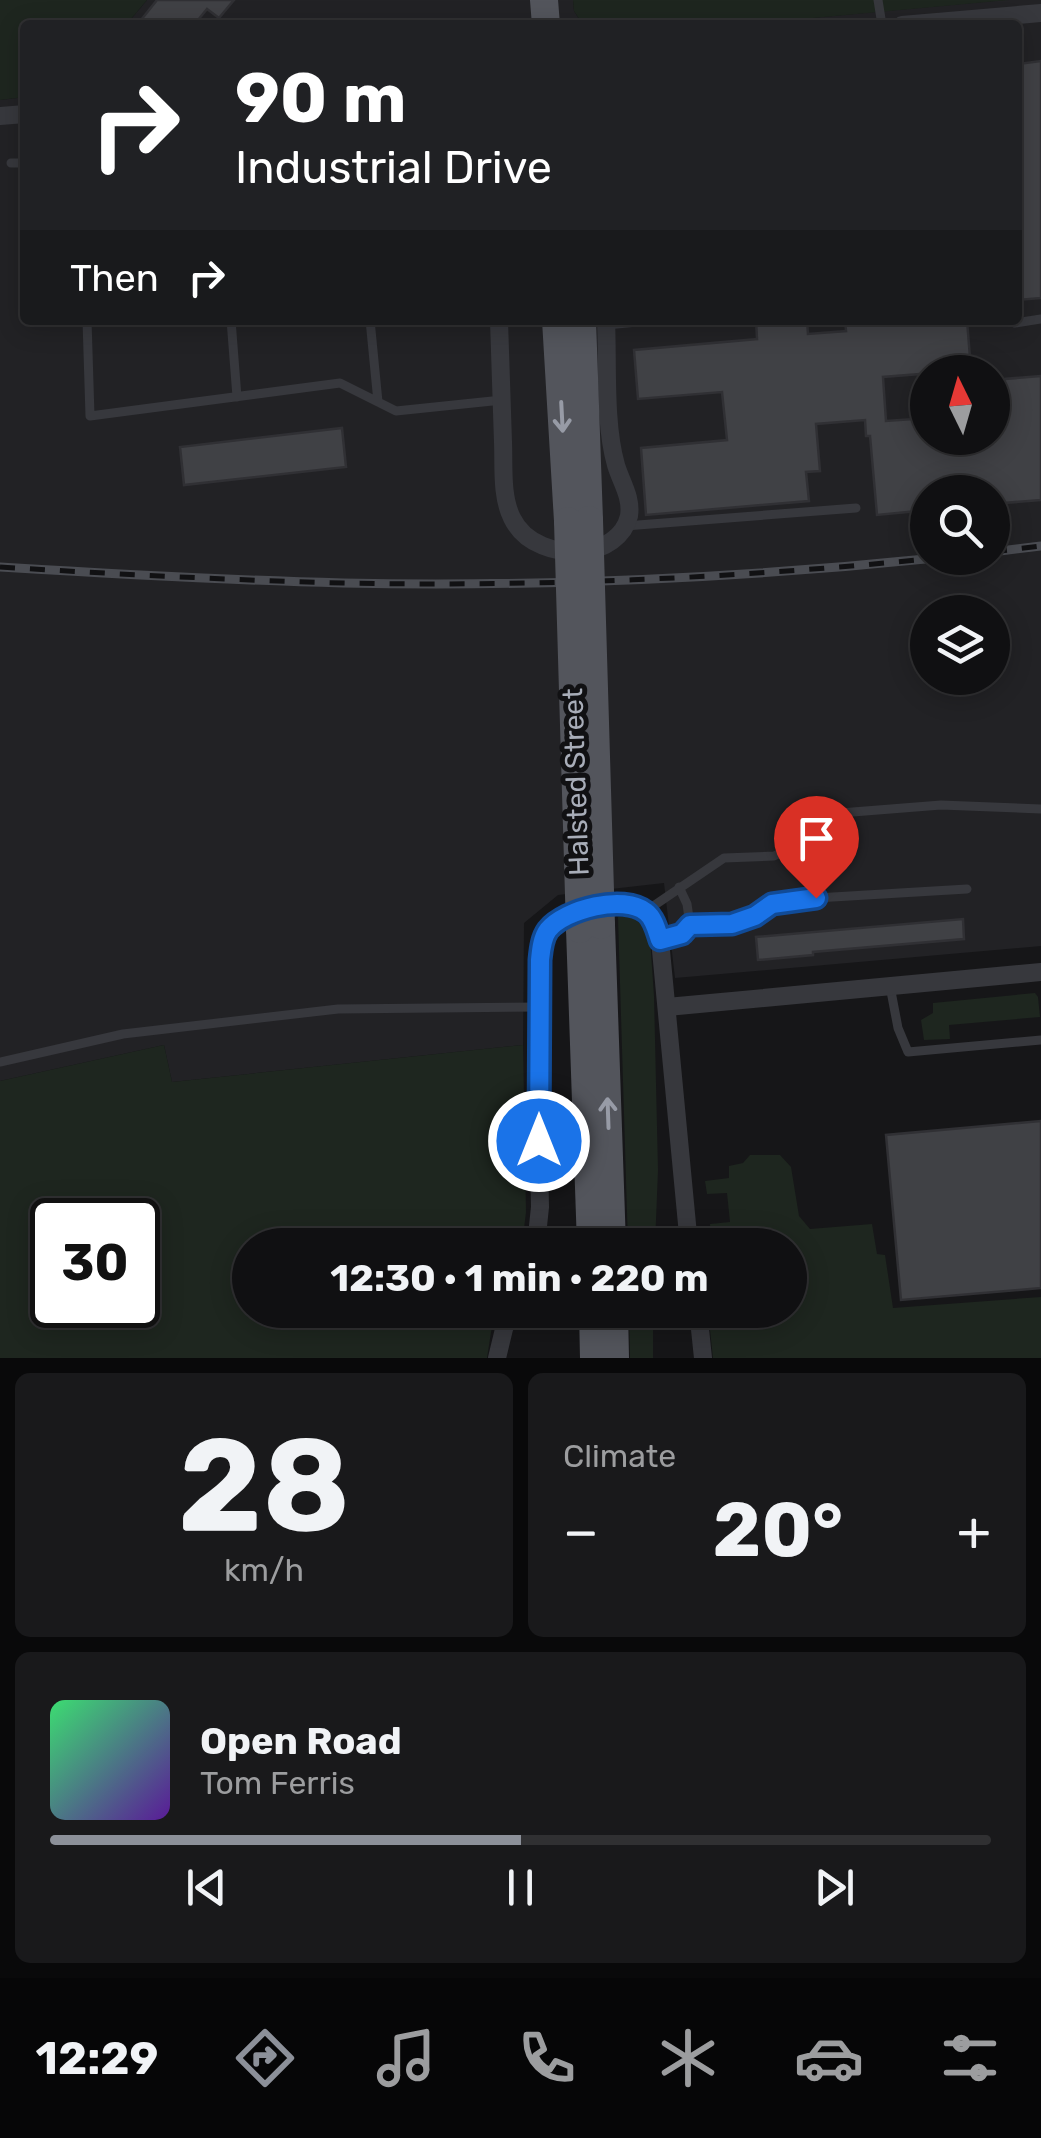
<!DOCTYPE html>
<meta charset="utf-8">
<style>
body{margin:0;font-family:Rubik,sans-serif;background:#19191b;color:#f1f3f6;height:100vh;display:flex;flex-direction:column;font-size:38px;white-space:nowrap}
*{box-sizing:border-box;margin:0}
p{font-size:32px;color:#9c9d9f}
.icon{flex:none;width:55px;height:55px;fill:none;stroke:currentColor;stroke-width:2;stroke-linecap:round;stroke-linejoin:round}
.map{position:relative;height:1358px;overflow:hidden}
.details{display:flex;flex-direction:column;gap:15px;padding:15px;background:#09090a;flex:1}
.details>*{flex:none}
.hud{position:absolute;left:20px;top:20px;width:1002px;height:305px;border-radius:10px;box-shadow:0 5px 25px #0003,0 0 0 2px #303032;background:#202124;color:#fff;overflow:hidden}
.needle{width:65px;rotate:355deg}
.buttons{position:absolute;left:910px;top:355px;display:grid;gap:20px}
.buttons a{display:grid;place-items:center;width:100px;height:100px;border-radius:50%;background:#101012;box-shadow:0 5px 25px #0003,0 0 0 2px #303032;font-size:50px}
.speed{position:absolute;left:30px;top:1198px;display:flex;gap:20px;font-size:50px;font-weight:700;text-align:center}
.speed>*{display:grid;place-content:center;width:130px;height:130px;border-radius:50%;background:#101012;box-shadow:0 5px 25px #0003,0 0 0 2px #303032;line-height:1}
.speed .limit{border:5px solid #111;border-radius:15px;background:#fff;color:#111}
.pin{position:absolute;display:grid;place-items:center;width:85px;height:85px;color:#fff;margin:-102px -42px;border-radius:50% 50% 50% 0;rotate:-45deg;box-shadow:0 0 10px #0007}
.pin .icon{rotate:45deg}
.me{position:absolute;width:110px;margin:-55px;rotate:0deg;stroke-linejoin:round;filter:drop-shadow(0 0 8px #0008)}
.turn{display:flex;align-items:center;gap:35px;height:210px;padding:0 50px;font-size:45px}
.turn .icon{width:130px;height:130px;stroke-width:2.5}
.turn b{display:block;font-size:70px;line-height:85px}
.then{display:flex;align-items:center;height:95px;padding:0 50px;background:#0003;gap:20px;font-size:38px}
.big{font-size:75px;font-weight:700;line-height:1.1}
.details .widget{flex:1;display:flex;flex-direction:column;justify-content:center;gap:15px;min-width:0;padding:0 35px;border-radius:15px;background:#19191b}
.details .dial{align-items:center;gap:0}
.dial b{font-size:130px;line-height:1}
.song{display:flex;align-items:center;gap:30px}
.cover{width:120px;height:120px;border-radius:15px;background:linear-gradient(135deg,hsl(140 70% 55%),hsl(270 70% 35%))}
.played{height:10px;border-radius:5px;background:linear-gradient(90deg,#8c9099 50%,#303032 50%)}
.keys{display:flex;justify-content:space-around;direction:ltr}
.heat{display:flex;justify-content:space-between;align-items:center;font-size:55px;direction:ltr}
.details .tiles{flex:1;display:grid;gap:15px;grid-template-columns:1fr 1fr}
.widget:last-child{grid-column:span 2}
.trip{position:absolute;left:232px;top:1228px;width:575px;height:100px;border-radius:50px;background:#101012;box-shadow:0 5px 25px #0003,0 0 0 2px #303032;font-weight:700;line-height:100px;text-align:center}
.tabs{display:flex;height:160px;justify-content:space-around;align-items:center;background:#060607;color:#9c9d9f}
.tabs .icon{width:70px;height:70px}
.tabs .current{color:#8c9099}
.tabs b{font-size:45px;color:#f1f3f6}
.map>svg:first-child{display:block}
</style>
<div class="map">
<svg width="1041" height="1358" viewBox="0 0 1041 1358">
<rect width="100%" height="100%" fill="#161618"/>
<path fill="#222225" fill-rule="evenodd" d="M147 0H573L574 11 583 25H126Z
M1004 0H1041V946L675 978 664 883 558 895 524 923 523 1045 172 1082 164 1045 0 1081V100L25 97V320H1018V25H736ZM928 372H992V438H928ZM928 492H992V558H928ZM928 612H992V678H928Z"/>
<path fill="#1e261f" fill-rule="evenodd" d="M0 0H147L126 25H25V97L0 100Z
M573 0H1009L738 25H583L574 11Z
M630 916 641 924 650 938 654 996 658 1170 655 1245H628L618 917Z
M1035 993 1038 997 1040 1017 949 1025 950 1039 924 1040 921 1020 933 1013V1003Z
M164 1045 172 1082 523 1045 526 1212 522 1245H250V1310H499L492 1326 487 1358H0V1081ZM52 1220H138V1305H52Z
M750 1155H780L791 1167 799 1216 810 1229 872 1224 877 1254 885 1255 893 1308 1041 1297V1358H713L710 1330 718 1327 717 1310H790V1245H711L710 1224 730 1222 727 1193 707 1194 705 1181 729 1178V1166L743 1163Z
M629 1310H653V1358H630Z"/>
<path fill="#404145" stroke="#303034" stroke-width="2.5" d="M157 0H234L219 18 207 9 194 25H137Z
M1041 61V298L1018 300V64Z
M756 320H807L808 334 846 331 845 320H967L971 370 883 377 886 421 928 418V438H992V380L1041 376V500L992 504V492H928V510L877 515 870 436H866L865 420 816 424 820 471 806 472 809 501 646 515 641 448 727 440 722 392 638 399 634 350 757 339Z
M342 428 346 467 184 485 180 447Z
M963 919 964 939 813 952V955L758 960 756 937Z
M1041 1121V1288L901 1300 886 1135Z"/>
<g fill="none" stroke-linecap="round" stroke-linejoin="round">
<path stroke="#37383d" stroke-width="9" d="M878 0 882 25
M11 163H25
M87 320 90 416 340 383 396 411 502 400
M231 320 237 397
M370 320 378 402
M1015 323 1041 319
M606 325 659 320
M625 526 856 508
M679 887 687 904 690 925 732 924 755 916 772 904 816 898 967 889
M646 911 724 858 774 856 789 849 795 823 815 815 941 805 1041 809
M660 940 681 934 690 925
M890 986 898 1028 908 1052 1041 1040
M0 1062 123 1034 338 1009 540 1007"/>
<path stroke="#37383d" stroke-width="18" d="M902 25 1041 13
M0 116 25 114
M499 320C500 361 502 402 503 442 504 466 501 496 512 518 525 545 557 554 584 551 604 549 624 537 629 516 632 497 621 482 616 465 604 423 608 364 606 320
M667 1007 1041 972
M536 1245 540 1207 538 1108 540 960C541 950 542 938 548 930 565 909 624 894 646 912 654 918 657 931 660 940L689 1245
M698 1310 703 1358
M497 1358 504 1329 511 1310"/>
<path stroke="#53555c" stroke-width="28" d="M544 0 546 25
M556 320 568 521
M582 320 589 520
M601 925 612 1245
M580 929 591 1245
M593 1310 594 1358
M614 1310 615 1358"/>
<defs>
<path id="rail" d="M992 552 1041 546
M0 567C114 574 228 580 343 583 540 587 740 578 936 558"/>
</defs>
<use href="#rail" stroke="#4a4c52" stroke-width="9"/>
<use href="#rail" stroke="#111113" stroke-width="5" stroke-dasharray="15" stroke-linecap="butt"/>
<path stroke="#53555c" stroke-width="28" d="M589 520 601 925
M568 521 580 929"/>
</g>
<defs><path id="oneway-shaft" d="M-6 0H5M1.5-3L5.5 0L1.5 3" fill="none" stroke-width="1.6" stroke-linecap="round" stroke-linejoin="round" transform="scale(2.5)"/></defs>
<g stroke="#979ba6">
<use href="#oneway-shaft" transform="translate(562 417) rotate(87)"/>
<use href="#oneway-shaft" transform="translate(608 1113) rotate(-92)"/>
</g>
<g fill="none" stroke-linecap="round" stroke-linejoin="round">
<defs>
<path id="route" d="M539 1141 540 960C541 950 542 938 548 930 565 909 624 894 646 912 654 918 657 931 660 940L682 934 690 925 732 924 755 916 772 904 816 898"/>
</defs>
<use href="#route" stroke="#114b97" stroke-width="25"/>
<use href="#route" stroke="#1a73e8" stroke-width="18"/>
</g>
<g text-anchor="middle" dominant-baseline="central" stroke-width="10" stroke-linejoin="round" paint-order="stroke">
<g font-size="28" fill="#a8adb8" stroke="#111113">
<text transform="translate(576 782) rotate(-92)">Halsted Street</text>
</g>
</g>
</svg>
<div class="buttons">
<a><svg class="needle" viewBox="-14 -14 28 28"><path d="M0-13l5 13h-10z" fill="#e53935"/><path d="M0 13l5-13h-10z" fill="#9c9d9f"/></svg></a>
<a><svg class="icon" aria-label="search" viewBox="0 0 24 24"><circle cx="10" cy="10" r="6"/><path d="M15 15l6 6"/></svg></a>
<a><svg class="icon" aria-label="layers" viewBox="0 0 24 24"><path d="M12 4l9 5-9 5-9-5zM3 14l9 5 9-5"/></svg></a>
</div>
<div class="speed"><div class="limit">30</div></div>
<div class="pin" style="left:816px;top:898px;background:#d93025"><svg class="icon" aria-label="arrive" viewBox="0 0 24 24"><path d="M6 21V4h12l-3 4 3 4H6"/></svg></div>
<svg class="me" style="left:539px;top:1141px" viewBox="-20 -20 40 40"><circle r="17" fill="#1a73e8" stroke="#fff" stroke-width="3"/><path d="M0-11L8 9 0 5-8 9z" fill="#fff"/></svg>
<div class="trip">12:30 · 1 min · 220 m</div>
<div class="hud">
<div class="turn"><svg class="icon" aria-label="right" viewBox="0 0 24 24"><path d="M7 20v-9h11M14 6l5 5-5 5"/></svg><div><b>90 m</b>Industrial Drive</div></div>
<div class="then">Then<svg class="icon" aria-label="right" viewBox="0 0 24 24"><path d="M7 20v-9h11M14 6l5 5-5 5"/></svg></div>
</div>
</div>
<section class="details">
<div class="tiles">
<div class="widget dial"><b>28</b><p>km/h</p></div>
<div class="widget"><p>Climate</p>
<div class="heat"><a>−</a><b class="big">20°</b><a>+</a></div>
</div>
<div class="widget">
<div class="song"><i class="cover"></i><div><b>Open Road</b><p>Tom Ferris</p></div></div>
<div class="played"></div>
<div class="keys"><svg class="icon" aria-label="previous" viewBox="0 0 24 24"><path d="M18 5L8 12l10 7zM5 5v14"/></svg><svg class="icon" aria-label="pause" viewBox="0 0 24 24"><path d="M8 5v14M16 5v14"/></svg><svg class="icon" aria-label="next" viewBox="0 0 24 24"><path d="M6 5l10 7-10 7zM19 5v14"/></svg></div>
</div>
</div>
</section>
<nav class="tabs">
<b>12:29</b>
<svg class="icon current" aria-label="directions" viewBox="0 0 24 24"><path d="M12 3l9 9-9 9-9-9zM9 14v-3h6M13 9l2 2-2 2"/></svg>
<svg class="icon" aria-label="music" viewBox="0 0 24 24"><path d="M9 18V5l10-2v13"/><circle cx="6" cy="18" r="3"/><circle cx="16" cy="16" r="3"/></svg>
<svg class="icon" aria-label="phone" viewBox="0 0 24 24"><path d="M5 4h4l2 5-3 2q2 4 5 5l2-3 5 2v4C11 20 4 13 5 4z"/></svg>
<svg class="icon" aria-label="climate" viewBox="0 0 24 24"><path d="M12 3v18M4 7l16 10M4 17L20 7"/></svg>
<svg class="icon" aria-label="car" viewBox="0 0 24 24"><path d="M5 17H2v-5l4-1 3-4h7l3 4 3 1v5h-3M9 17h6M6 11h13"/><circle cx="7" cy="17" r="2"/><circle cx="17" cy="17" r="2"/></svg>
<svg class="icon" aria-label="filters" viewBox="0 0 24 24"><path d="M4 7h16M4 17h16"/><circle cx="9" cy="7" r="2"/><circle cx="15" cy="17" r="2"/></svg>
</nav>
